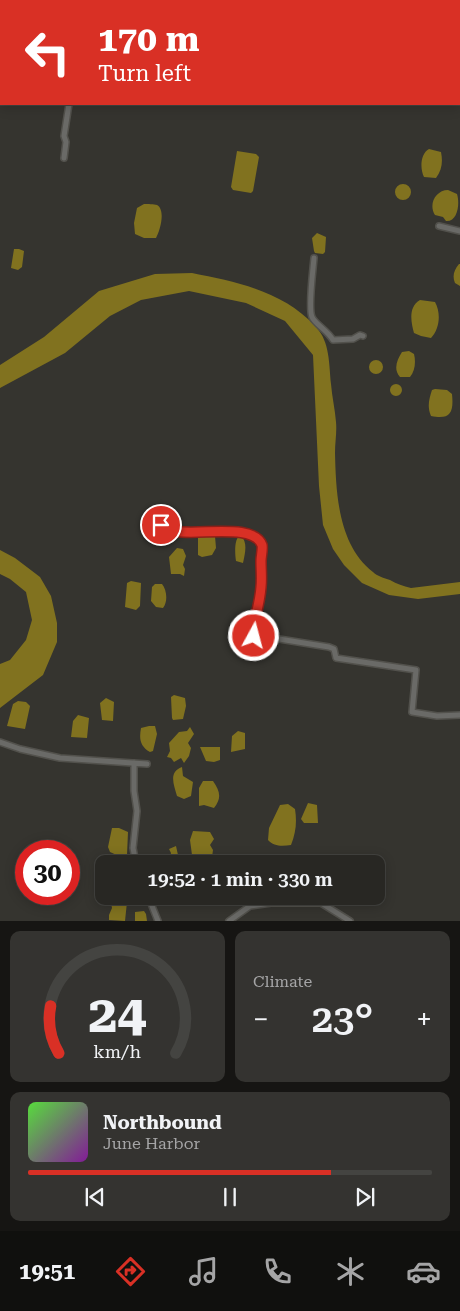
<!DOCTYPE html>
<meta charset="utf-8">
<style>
body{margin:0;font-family:"Roboto Serif",serif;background:#343330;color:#f1f3f6;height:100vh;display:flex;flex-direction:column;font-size:19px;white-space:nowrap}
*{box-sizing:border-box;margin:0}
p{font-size:16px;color:#a5a5a6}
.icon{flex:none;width:28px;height:28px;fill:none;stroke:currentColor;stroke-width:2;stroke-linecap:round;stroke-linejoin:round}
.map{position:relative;height:921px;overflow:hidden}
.details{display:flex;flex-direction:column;gap:10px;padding:10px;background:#161513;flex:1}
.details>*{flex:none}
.hud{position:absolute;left:0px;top:0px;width:460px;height:105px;box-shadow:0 2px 12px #0003,0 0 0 1px #444441;background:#d93025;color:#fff;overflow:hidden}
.speed{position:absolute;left:15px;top:840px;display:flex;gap:10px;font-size:25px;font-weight:700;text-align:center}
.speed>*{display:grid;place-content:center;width:65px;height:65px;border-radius:50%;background:#282723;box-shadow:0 2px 12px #0003,0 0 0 1px #444441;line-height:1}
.speed .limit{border:8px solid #d22;background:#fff;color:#111}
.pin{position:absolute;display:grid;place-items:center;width:42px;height:42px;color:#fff;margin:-21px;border:2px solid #fff;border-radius:50%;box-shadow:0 1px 5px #0007}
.me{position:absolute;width:55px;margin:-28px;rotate:7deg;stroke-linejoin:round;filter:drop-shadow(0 0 4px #0008)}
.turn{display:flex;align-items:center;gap:18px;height:105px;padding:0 15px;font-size:22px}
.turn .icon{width:65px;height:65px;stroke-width:2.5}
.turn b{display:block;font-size:35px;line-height:42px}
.big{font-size:38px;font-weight:600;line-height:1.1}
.details .widget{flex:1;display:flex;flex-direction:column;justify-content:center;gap:8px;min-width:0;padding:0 18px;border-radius:10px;background:#343330}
.details .dial{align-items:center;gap:0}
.dial svg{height:130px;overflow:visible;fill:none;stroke:#444441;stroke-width:7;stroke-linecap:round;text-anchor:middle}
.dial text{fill:#f1f3f6;stroke:none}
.song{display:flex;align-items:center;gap:15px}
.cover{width:60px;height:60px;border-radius:8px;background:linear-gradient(135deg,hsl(110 70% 55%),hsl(290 70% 35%))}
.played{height:5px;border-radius:2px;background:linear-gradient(90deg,#d93025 75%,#444441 75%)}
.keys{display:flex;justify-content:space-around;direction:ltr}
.heat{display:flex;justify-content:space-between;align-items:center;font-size:28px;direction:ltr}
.details .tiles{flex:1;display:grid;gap:10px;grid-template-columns:1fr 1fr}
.widget:last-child{grid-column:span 2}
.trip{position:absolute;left:95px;top:855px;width:290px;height:50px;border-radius:10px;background:#282723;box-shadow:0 2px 12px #0003,0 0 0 1px #444441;font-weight:600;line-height:50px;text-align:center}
.tabs{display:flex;height:80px;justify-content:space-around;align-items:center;background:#10100e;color:#a5a5a6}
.tabs .icon{width:35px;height:35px}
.tabs .current{color:#d93025}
.tabs b{font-size:22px;color:#f1f3f6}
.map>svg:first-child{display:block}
</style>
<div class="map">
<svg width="460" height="921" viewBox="0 0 460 921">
<rect width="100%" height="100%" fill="#35342f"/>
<path fill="#81721f" d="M429 149 441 152C443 162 442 170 436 178L424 177C420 169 420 154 429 149Z
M237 151 256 154 259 157 253 191 251 193 233 190 231 187Z
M395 192a8 8 0 1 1 16 0a8 8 0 1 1-16 0Z
M448 190 457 194C460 203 458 222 446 221L443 217 435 215C428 204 436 190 448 190Z
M144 204C148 204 154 204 157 205 166 210 160 231 156 238H144L135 234 134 223 137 208Z
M317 233 326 237 325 252 323 254 315 253 314 251 312 238Z
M14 249H19L24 251 22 267 18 270 11 268Z
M459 264H460V286L455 283C452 276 454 270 459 264Z
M192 273C237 282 283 291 316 327 330 342 329 364 331 384 332 397 335 409 336 422 337 432 335 442 335 453 336 493 338 545 373 572 377 576 384 578 390 580 397 584 403 586 411 588L460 582V594L418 599 389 595 362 583 344 565 333 549 323 525 319 486 313 355 285 321 246 303 189 291 141 300 110 316 65 353 0 388V365L44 337 99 291 155 274Z
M420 300 435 302C441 313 440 328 431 338L421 336 414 333C411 322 408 307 420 300Z
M409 351 414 354C416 362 415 371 410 377H400C393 369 397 360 402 352Z
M369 367a7 7 0 1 1 14 0a7 7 0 1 1-14 0Z
M390 390a6 6 0 1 1 12 0a6 6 0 1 1-12 0Z
M435 389 447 390 452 394C454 413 450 420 431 416 427 407 429 399 432 390Z
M205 534 215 536 216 548 212 555 202 557 198 555V537Z
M239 536H241C248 542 245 554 243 563L236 561C235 554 234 541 239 536Z
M177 548 183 549 186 556 183 565 185 569 184 576 180 574H171L169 557Z
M0 550 15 558 40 577 51 596 57 623V642L43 675 0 708V664L10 660 26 640 32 620 26 592 10 579 0 574Z
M131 581 141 583 140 606 136 610 125 607 127 583Z
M155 584H162C167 590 168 602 163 608L156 607 151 601 152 587Z
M174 695 185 698 186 706 183 719 173 720 172 718 171 697Z
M106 698 114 702 113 721 102 720 100 703Z
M18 701 26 702 30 706 25 729 7 726 13 704Z
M78 715 89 718 87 738 71 737 73 721Z
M149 726H155L157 734 153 751 150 752C140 746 139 739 141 728Z
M190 727 194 734 188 743 191 748 189 756 184 763 181 758 174 762 171 758 167 757 170 751 169 743 179 732 187 731Z
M238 731 245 733V749L231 752 232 736Z
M200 747H220V760L214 762 206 761Z
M182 767 183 776 193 782 191 796 184 799 177 796C174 785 168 772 182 767Z
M203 781H213C220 791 222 798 214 808L204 805 199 806V788Z
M308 803 317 805 318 823H304L301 819Z
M288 804 295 809C297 822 296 832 291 845 283 846 274 847 268 840L269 828 280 805Z
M112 828H119L128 832 127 855 121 857 110 852 108 847Z
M193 831 210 832 214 839 210 845 213 850 212 857C205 863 197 865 188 863L192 855 190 840Z
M176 846 180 864H168L171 853 169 849Z
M110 898H124L127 902 125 921 109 920V915L112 908Z
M144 911 146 914 147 921H135V912Z"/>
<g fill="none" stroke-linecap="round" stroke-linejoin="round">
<defs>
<path id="minor" d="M93 1V0
M64 158 66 142 64 136 69 104
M439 226 460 231
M314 258C313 270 308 308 312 317 315 324 327 330 333 340L353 339 360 335 363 336
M161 525 164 528 179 532H237L255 537 262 546 261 589 252 632 254 635 329 647 334 649 336 658 416 670 412 712 437 716 460 715
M0 742 20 749 60 758 147 764
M134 763V791L137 811 133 848 136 864
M148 896 158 921
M229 921 250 906 271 903H321L350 921"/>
</defs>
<use href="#minor" stroke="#52514c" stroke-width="8"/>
<use href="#minor" stroke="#6a6a67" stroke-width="5"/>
</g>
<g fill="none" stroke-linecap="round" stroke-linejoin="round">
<defs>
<path id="route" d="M161 525C175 543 252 518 262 545 263 549 261 556 261 561 261 570 262 579 261 587 260 602 255 618 252 632L254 636"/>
</defs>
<use href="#route" stroke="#8d1f18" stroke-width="12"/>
<use href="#route" stroke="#d93025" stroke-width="9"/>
</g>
</svg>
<div class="speed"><div class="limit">30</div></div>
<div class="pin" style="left:161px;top:525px;background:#d93025"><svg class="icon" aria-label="arrive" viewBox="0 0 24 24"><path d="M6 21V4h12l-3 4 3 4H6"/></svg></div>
<svg class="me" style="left:254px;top:636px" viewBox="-20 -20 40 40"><circle r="17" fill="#d93025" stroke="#fff" stroke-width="3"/><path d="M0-11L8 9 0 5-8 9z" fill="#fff"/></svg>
<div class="trip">19:52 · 1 min · 330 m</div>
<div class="hud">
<div class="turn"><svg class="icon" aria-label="left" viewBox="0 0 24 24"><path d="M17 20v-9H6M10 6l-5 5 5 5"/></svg><div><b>170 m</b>Turn left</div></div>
</div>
</div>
<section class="details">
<div class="tiles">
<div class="widget dial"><svg viewBox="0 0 100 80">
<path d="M14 69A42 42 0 1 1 86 69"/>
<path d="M14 69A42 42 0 0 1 9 40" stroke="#d93025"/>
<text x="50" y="56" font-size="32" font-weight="700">24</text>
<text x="50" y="72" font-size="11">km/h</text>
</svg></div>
<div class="widget"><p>Climate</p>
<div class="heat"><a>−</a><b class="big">23°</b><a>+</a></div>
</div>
<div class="widget">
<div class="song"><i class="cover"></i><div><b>Northbound</b><p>June Harbor</p></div></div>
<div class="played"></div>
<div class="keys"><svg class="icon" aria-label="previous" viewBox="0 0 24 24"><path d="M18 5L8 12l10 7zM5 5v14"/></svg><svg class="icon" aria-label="pause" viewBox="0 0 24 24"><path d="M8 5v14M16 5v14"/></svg><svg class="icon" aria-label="next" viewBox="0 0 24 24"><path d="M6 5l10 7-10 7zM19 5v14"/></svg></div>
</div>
</div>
</section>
<nav class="tabs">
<b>19:51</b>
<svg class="icon current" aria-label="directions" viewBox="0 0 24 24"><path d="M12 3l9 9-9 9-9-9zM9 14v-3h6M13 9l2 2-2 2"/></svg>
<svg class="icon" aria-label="music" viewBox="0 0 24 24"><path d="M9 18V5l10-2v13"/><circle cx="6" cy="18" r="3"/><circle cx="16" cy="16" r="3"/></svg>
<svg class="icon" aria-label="phone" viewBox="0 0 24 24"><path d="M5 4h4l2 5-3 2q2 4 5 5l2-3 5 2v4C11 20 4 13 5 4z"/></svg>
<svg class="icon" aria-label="climate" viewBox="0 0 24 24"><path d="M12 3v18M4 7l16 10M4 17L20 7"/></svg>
<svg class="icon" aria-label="car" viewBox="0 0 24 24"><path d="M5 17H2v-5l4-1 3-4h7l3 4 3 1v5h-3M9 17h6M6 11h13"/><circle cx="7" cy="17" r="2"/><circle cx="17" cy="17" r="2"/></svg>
</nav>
